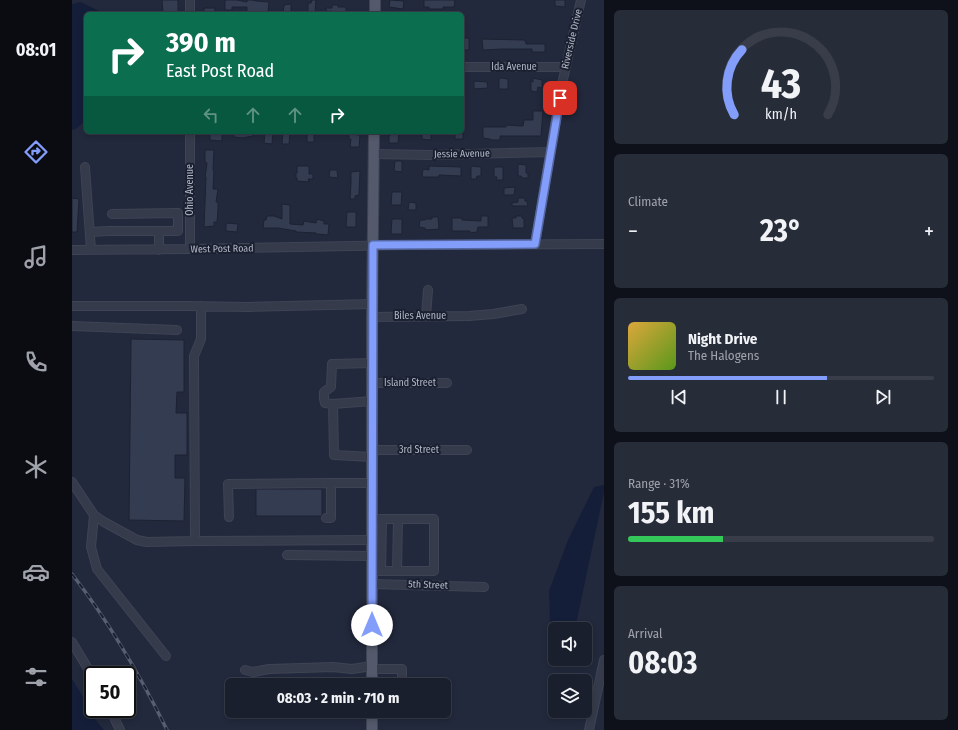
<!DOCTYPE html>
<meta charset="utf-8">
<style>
body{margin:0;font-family:"Fira Sans Condensed",sans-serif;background:#272c39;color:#f1f3f6;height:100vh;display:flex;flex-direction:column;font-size:15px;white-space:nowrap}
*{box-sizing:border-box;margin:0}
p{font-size:13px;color:#9fa2aa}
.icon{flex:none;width:22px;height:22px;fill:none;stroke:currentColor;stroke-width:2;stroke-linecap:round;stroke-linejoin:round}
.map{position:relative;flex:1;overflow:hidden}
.drawer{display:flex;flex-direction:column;gap:10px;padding:10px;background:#0e1119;width:354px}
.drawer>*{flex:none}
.hud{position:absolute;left:12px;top:12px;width:380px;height:122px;border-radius:6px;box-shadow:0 2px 6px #0003,0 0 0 1px #383d49;background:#0b6e4f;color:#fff;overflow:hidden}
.tools{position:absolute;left:476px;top:622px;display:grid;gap:8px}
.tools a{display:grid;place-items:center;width:44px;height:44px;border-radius:6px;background:#1a1f2d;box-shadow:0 2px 6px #0003,0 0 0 1px #383d49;font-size:20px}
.speed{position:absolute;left:12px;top:666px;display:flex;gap:8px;font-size:20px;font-weight:700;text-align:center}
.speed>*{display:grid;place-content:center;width:52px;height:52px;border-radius:50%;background:#1a1f2d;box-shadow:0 2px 6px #0003,0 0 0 1px #383d49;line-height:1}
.speed .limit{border:2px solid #111;border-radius:6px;background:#fff;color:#111}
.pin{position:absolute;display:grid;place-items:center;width:34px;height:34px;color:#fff;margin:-17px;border-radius:8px;box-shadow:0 2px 6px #0006}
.me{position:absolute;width:44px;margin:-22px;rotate:0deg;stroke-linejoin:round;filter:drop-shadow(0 0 3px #0008)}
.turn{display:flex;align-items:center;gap:14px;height:84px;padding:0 16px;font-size:18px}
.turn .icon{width:52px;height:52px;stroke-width:2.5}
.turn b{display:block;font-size:28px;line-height:34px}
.lanes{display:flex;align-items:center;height:38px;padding:0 16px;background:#0003;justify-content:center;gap:20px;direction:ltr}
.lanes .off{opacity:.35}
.big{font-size:30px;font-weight:700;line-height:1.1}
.drawer .card{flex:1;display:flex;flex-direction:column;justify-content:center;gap:6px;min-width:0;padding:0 14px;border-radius:6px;background:#272c39}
.drawer .dial{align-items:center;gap:0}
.dial svg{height:104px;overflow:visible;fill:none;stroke:#383d49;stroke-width:7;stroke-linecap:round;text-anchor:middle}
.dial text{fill:#f1f3f6;stroke:none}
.song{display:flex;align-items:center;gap:12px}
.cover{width:48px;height:48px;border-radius:6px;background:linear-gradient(135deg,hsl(40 70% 55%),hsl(90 70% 35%))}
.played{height:4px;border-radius:2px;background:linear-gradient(90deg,#839efa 65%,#383d49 65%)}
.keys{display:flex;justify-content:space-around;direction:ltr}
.heat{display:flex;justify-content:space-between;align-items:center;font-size:22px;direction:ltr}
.charge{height:6px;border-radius:3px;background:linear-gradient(90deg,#34c759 31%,#383d49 0)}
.trip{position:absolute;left:153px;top:678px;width:226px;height:40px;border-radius:6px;background:#1a1f2d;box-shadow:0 2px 6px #0003,0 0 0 1px #383d49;font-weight:700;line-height:40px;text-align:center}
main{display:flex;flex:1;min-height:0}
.dock{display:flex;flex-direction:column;width:72px;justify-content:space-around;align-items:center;background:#0a0c12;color:#9fa2aa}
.dock .icon{width:28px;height:28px}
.dock .active{color:#839efa}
.dock b{font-size:18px;color:#f1f3f6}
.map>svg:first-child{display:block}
</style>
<main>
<nav class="dock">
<b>08:01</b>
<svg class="icon active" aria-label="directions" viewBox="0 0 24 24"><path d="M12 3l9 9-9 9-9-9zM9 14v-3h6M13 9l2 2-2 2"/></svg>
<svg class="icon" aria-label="music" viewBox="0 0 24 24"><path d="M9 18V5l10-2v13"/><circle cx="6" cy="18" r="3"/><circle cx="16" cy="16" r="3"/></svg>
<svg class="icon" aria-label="phone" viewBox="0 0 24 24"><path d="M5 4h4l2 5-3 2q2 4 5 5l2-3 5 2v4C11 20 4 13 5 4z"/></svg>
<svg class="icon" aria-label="climate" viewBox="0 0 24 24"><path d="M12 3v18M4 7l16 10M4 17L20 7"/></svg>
<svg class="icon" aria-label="car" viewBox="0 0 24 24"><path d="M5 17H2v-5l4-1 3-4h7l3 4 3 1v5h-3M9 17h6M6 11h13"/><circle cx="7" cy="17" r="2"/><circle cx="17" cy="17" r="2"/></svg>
<svg class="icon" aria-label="filters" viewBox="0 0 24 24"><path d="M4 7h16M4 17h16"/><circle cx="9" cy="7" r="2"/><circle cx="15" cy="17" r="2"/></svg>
</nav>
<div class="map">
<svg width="532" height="730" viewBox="0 0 532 730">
<rect width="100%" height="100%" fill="#22293c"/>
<path fill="#151e39" d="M9 2 27 11 30 14H14V120L4 129 0 130V4Z
M532 485V492L503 629 478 627 477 591 496 540 522 487Z
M0 679 13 700 16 710 23 719 32 730H0Z"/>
<path fill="#343c52" stroke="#1d2232" d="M90 0H106V14H91Z
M153 0H165L175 2V0H180L185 1 197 2 196 13 175 12V7H160V10H153Z
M240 0H244L243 14H236V3H239Z
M318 0 332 1 331 9 317 7Z
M352 0H383L382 7H371V9H357V7H352Z
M483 0H493V7L483 6Z
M219 4V12L211 13 212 5Z
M260 5H266V7H274V14H268V12L254 11V8H260Z
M132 8H143V14H132Z
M391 38H397V50H390V39H391Z
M410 39 453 40 454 44H473V52H460V49H430L411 50Z
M429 78 436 79V89H427V79Z
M461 78 470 80V88L466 87 465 92 459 91V81L461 82Z
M402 81 415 82 416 88 402 89Z
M461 111H471L469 136H428V140H420L418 139 411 138V127H434V125L451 126 452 120H461Z
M138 132H150V141L138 140Z
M162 132H181V136L170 138 162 137Z
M193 132H201L200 144 192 143Z
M211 132H218L217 144H210Z
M235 132H242V142H235Z
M320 132H327L326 143H317V135H319Z
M350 132H359V140L350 139Z
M383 132H391V139H383Z
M277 134 288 135 287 147H278L279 139H277Z
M133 150H142L141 170 142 171 141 189H146L144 202H146V209L145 222H142V226L132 227 134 177H133L135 163 133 162Z
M323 161H330V172L322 171Z
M446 164 454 165V173H456V178H450L449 176H446Z
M225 166H237V174H241V179H236L237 182 225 181V178H224V173H225Z
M357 166 389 167V176L367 175V177H350L351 169 357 170Z
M399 166 409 167V176H405L404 179H399Z
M422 167H431V180H424L425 177H422Z
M258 170H265L266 178 257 177Z
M288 171 287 195 283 196V199H278L279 183V172Z
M443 187 442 195H432V188Z
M320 192H330L329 205H319Z
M0 198 7 199 5 232H0Z
M446 198H453V201H455L456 206H440V203L446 202Z
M337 202 344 203V210H336Z
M210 204 218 205V224L231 225 232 221 244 223 245 219 252 221V224H257L256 235 244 234V233L224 232V231L206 228H191L192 220H194L195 216H202L210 219Z
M275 212H284V227H274Z
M409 216H416V227H406L405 232 398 233V231H380V218H390V220L409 221Z
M444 216H450V218L452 219V228H441L440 218H444Z
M360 217H366L367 229 354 230 353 228 347 227 348 220H353L354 219H360Z
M320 219H330V234H319Z
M154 223 166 224 165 232 154 231Z
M59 339 112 340V392H105L104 413H115V455H103V478H113L112 521 57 520Z
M184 489H250V515L249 516H184Z"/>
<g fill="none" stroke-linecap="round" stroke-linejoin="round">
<defs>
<path id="minor" d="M118 0V14
M390 67H493
M302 154 359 155 479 152
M13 167 19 250
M87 231V250
M18 232 37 231H106V213L40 214
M463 244 490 84 509 0
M118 249V132
M0 250 116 249H118L337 245 532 244
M0 306H116L176 307 301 304
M129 306V339L122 356 123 541 299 540
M354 316 356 290
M300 317 397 316 421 314 450 309
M0 326 105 330
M300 383H375
M261 404 253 403 252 399V392L259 387 260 364 300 363
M300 450H395
M300 457 262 455 261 404 300 401
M0 482 22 515 19 547 25 569 94 656
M259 483H300
M22 515 32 522 65 540 75 542 123 541
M157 517 156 484 259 483V518H254
M215 555 299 556
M299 571H362V519H300
M309 571 310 519
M325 571 326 519
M299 584 412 587
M0 642 21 677
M300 669H330V685
M173 670 181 672 197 669 261 667 280 669 300 666
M38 709 48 730
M517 730 532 660"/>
<path id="major" d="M303 14V0
M300 685V317L302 132
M300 730V711"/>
</defs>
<use href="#minor" stroke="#3f4454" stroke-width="10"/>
<use href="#major" stroke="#3f4454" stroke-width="12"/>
<use href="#minor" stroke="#363b4c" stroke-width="8"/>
<use href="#major" stroke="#545a6c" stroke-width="10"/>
<defs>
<path id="rail" d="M0 574C37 622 68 675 95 730"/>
</defs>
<use href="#rail" stroke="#575e73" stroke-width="3.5"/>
<use href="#rail" stroke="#1b2030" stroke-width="2" stroke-dasharray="6" stroke-linecap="butt"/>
</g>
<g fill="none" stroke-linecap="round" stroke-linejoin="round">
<defs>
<path id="route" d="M300 625 301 245 463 244 488 98"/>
</defs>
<use href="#route" stroke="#5567a2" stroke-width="10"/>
<use href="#route" stroke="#839efa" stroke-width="7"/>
</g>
<g text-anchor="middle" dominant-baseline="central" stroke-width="4" stroke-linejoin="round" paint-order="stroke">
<g font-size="10" fill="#b1b6c7" stroke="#1b2030">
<text transform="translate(500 39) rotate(-77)">Riverside Drive</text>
<text x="442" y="67">Ida Avenue</text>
<text transform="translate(390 154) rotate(-1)">Jessie Avenue</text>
<text transform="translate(118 190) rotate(-90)">Ohio Avenue</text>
<text transform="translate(150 249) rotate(-1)">West Post Road</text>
<text x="348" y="316">Biles Avenue</text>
<text x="338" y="383">Island Street</text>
<text x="347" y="450">3rd Street</text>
<text transform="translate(356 585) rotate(2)">5th Street</text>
</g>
</g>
</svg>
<div class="tools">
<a><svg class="icon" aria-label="sound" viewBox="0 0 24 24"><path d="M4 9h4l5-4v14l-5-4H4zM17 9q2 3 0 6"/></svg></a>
<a><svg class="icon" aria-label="layers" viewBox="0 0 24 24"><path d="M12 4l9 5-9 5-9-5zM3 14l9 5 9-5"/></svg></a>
</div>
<div class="speed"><div class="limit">50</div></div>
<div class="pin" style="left:488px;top:98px;background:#d93025"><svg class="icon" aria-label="arrive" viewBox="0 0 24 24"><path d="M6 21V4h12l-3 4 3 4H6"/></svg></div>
<svg class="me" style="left:300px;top:625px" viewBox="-20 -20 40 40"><circle r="19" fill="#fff"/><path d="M0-13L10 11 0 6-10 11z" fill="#839efa"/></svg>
<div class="trip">08:03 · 2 min · 710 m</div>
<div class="hud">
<div class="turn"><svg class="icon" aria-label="right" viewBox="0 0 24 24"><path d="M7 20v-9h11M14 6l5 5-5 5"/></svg><div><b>390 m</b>East Post Road</div></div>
<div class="lanes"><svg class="icon off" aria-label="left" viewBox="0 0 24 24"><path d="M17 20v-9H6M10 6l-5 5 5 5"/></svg><svg class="icon off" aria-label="ahead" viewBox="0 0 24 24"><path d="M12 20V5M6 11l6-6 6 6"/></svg><svg class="icon off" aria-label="ahead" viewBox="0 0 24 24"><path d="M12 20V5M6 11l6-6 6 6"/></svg><svg class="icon" aria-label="right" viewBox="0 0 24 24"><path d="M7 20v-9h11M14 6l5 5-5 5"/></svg></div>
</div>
</div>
<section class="drawer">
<div class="card dial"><svg viewBox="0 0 100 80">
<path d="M14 69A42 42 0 1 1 86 69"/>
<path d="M14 69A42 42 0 0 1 20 19" stroke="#839efa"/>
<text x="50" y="56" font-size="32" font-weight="700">43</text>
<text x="50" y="72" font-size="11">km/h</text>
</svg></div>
<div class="card"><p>Climate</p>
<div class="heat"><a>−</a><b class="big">23°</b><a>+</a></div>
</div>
<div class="card">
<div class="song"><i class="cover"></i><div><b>Night Drive</b><p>The Halogens</p></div></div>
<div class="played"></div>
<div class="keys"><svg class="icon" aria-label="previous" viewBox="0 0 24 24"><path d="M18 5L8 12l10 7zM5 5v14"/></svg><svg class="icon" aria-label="pause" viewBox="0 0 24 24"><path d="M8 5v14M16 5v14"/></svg><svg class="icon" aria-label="next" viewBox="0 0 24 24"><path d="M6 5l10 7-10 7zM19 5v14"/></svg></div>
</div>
<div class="card"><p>Range · 31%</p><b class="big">155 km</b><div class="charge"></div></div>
<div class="card"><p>Arrival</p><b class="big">08:03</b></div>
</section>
</main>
